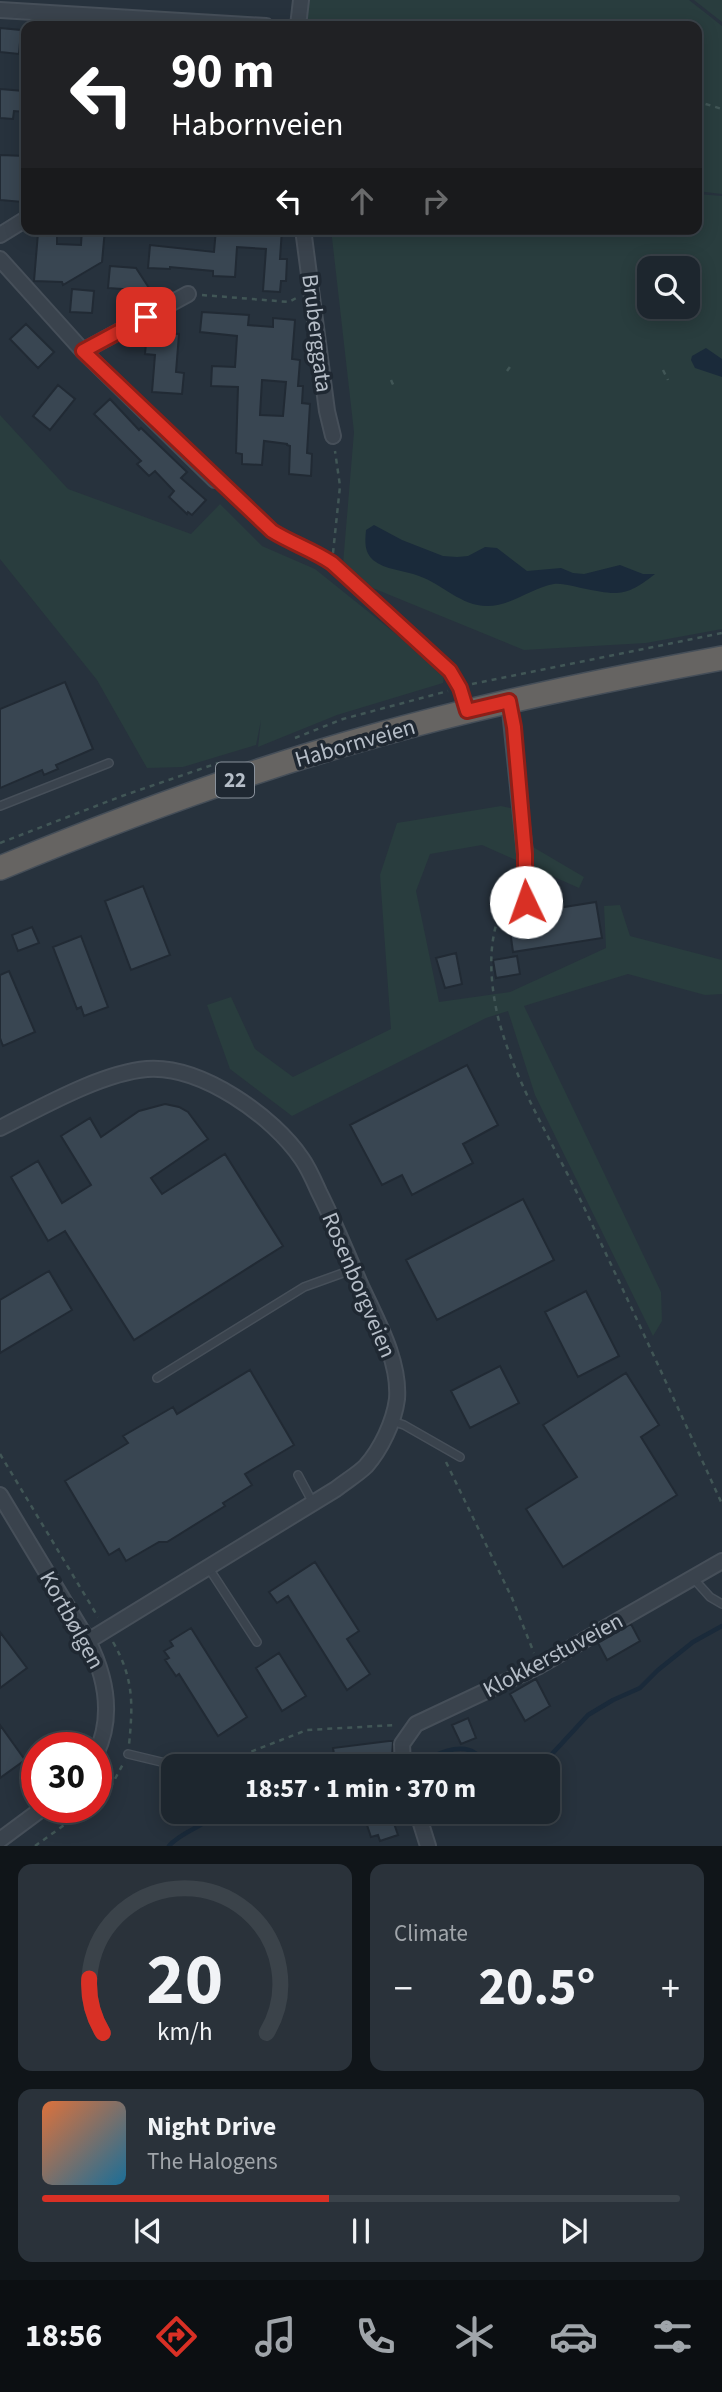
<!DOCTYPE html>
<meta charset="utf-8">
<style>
body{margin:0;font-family:"Source Sans 3",sans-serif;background:#2a323a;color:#f1f3f6;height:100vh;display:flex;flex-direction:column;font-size:26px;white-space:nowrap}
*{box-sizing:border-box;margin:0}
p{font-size:23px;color:#a0a5aa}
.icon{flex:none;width:38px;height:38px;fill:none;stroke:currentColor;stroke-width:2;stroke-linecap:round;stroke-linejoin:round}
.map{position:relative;height:1846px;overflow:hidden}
.details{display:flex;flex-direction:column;gap:18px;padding:18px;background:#101519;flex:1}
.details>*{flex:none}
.hud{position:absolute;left:21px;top:21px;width:681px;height:214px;border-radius:14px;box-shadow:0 4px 18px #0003,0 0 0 2px #3b434a;background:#202124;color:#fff;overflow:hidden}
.fabs{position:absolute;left:637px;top:256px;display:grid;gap:14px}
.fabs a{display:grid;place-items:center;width:63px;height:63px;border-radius:14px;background:#1d262e;box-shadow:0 4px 18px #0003,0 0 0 2px #3b434a;font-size:35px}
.speed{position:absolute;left:21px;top:1732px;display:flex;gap:14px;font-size:35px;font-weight:700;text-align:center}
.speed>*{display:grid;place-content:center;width:91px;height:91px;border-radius:50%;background:#1d262e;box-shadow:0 4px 18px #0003,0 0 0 2px #3b434a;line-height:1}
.speed .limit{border:10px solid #d22;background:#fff;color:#111}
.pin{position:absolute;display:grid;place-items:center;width:60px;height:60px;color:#fff;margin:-30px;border-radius:14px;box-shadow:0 4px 10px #0006}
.me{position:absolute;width:77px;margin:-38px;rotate:357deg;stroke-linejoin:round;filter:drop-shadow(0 0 5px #0008)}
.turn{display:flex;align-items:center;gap:24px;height:147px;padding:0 35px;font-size:32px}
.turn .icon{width:91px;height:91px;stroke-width:2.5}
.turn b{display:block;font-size:49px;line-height:60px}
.lanes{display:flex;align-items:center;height:66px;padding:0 35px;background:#0003;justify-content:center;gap:35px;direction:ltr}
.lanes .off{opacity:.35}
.big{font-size:52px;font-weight:700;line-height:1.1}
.details .card{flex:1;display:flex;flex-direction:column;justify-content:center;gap:10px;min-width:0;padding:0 24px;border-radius:14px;background:#2a323a}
.details .dial{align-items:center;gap:0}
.dial svg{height:182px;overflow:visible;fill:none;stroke:#3b434a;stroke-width:7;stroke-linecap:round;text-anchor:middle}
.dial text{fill:#f1f3f6;stroke:none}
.song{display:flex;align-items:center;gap:21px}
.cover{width:84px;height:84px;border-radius:10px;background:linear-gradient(135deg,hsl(20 70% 55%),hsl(200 70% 35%))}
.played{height:7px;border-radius:4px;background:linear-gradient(90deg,#d93025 45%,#3b434a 45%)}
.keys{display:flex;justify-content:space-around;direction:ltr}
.heat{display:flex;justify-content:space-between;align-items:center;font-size:38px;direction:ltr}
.details .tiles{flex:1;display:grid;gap:18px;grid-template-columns:1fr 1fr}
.card:last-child{grid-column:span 2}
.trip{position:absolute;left:161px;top:1754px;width:399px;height:70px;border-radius:14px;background:#1d262e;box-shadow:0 4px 18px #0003,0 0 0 2px #3b434a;font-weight:700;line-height:70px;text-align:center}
.tabs{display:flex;height:112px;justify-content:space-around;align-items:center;background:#0c0f12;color:#a0a5aa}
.tabs .icon{width:49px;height:49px}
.tabs .on{color:#d93025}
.tabs b{font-size:32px;color:#f1f3f6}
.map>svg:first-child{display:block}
</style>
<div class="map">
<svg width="722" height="1846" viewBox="0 0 722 1846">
<rect width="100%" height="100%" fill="#27323d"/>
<path fill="#293d3e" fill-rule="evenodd" d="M307 0H689L722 26V194L697 191 696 26H305Z
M694 0H722V22Z
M697 194 722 196V629L646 643 524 650 358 582 343 564 354 432 331 229H696ZM649 268H688V306H649Z
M0 415 68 489 191 534 220 504 262 546 315 569 436 666 444 677 443 683 337 715 258 747 261 720 256 745 183 767 147 768 97 680 0 559Z
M501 806 527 812 533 847 584 877 579 888 482 845 430 854 416 891 439 1002 510 992 606 948 604 906 620 905 630 936 722 960V994L705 995 628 974 524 1006 661 1292 662 1321 653 1336 535 1095 508 1011 486 1018 292 1116 230 1069 207 1005 231 997 255 1049 293 1077 391 1029 380 875 397 823Z"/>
<path fill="#1a2a3a" d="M706 348 722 359V377L695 368 691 360 692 356Z
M374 525 402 540 443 556 457 557 468 556 485 547 497 548 527 571 561 568 573 573 584 574 620 565 643 574H655C625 598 617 595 581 588 572 586 562 583 554 584 531 588 511 606 487 606 461 606 442 584 419 576 404 570 385 570 373 560 364 552 365 541 366 530Z"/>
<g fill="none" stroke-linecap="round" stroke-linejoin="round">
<path stroke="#1a2a3a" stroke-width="4.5" d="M279 1766C294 1756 303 1756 318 1766
M413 1766C429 1758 458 1741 475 1753 480 1756 483 1762 488 1766
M529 1766 552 1754 588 1715 613 1700 640 1688 658 1670 693 1642 722 1626
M169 1846C182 1831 205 1827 218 1811"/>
</g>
<path fill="#394652" stroke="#212a34" stroke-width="2" fill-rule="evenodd" d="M0 28 21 30 19 54 0 52Z
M0 89 24 91 23 96H26V112L14 111 13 119 0 118Z
M0 155 26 156V182L23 202 0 200Z
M82 229H105L102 262 63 285 62 282 34 281 38 233 57 234V244L81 245Z
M216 229H282L280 259H287L286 281H281L280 292 263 291 266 249 237 247 235 277 213 276V271L170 267V269L148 268 150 245 214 252Z
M110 266 136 268 151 291 108 288Z
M72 289 94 291 92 313 70 312Z
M202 312 249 315 248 325 273 327V318L295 320 292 359 300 360 298 386H303L302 403 310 404 307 453 312 454 311 476 289 474 290 446 287 445V444L264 441 262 465 242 464V454L236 453 238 387 211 386 212 366 235 367 237 336 200 332ZM262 380 286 382 283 416 260 415Z
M26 324 54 352 38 368 10 339Z
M147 332 179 334 176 372 184 373 182 394 152 392 155 355 145 354Z
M58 385 75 399 50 430 33 416Z
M110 399 139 430 141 428 187 472 181 478 206 500 192 515 188 512 187 514 169 497 174 491 155 471 149 476 137 464 141 461 94 414Z
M65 682 93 749 56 765 58 769 44 775 42 770 0 788V709Z
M143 886 170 955 131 970 105 901Z
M596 902 602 938 513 952 508 916Z
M32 927 39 943 18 951 12 935Z
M81 936 108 1007 84 1016 81 1007 77 1009 53 947Z
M456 953 462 984 445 988 436 958Z
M517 956 520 974 496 978 493 960Z
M9 971 35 1032 3 1046 0 1038V975Z
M467 1065 498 1125 463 1144 473 1163 412 1195 402 1175 382 1185 350 1125Z
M165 1104 179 1107 188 1112 208 1139 151 1178 162 1194 225 1154 283 1246 134 1340 65 1231 48 1241 11 1177 38 1161 62 1203 91 1185 61 1136 90 1118 101 1137 139 1111Z
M523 1199 554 1260 437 1320 406 1260Z
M49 1271 72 1310 0 1353V1300Z
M586 1291 619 1356 578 1377 545 1312Z
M500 1366 519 1403 470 1428 451 1391Z
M250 1370 294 1445 245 1474 252 1485 223 1503 225 1506 167 1542H159L126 1561 119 1549 109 1555 65 1481 128 1443 123 1436 173 1407 177 1414Z
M626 1373 659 1425 641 1437 677 1495 563 1567 526 1509 577 1477 543 1425Z
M315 1562 359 1631 347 1639 370 1674 347 1690 288 1596 277 1603 269 1592Z
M631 1624 640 1641 607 1660 598 1643Z
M191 1628 247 1717 218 1736 179 1674 176 1676 165 1660 169 1658 164 1651 173 1646 170 1641Z
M0 1632 27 1668 0 1688Z
M279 1653 306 1696 282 1711 256 1668Z
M536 1679 550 1706 525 1721 510 1694Z
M468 1718 476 1738 461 1744 452 1725Z
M0 1725 25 1760 0 1778Z
M389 1741H393L392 1757 360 1763V1766H336L333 1748Z
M391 1815 398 1835 380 1841 378 1835 371 1837 367 1825Z"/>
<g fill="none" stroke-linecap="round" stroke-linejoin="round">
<defs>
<path id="service" d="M216 480 272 531 291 543 313 551 332 563 450 671 460 688 466 708
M0 806 109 763
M157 1378 304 1287 354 1269
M392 1421 404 1425 460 1457
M298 1475 313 1503
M208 1567 257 1642
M693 1578 710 1597 722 1604
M128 1754 178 1766"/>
<path id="minor" d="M0 10 266 26
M298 26 301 0
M303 229 327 411 333 436
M0 235 26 219
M0 259 83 351 215 480
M83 351 188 294
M509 701 525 854V876L519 885 520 896 526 902 549 900
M0 1128C42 1107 101 1073 147 1069 201 1065 273 1116 302 1159 309 1169 314 1181 319 1192 334 1222 347 1253 360 1284 376 1319 400 1360 397 1399 394 1422 381 1449 366 1466 358 1474 346 1481 336 1489L88 1641
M0 1495 88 1641C106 1677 114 1716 96 1754
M403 1766 402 1744 416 1724 539 1666 722 1561
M417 1811 428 1846
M0 1840 43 1808"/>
<path id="trunk" d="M0 868C121 818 244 772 370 737 486 704 604 680 722 658"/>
</defs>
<use href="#service" stroke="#464f59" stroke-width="10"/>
<use href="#minor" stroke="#464f59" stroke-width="18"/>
<use href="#trunk" stroke="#454e58" stroke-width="26"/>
<path stroke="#415656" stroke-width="2.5" stroke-dasharray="5 5" stroke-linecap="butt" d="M696 101 722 109
M202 295 289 302 298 297
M663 370 668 380
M507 371 512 364
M391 380 395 389
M333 553 340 486 335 451
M472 684 722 633
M295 738 343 719 448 691
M0 843 122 796 218 763
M507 899C487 933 489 975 497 1013 513 1080 551 1139 581 1201 629 1302 676 1403 722 1504
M0 1454 98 1617
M446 1462 512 1598 534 1653
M113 1642C134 1679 133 1704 129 1745
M214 1766 307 1730 396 1725
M96 1801 108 1792 123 1764
M35 1846 88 1808"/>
<use href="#service" stroke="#3a434d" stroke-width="7"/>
<use href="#minor" stroke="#3a434d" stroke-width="14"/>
<use href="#trunk" stroke="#666462" stroke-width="23"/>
</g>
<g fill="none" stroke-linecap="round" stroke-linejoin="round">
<defs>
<path id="route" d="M146 317 83 351 272 531C291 543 313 550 332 563L450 671 460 688 467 711 509 701 514 727 525 854V876L520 883 519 891 520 897 526 902"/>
</defs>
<use href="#route" stroke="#8d1f18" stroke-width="18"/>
<use href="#route" stroke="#d93025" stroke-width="12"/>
</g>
<g text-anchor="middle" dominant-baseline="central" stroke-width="7" stroke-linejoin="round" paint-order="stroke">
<rect fill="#1f2832" stroke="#89919b" stroke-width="2" x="216" y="762.5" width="38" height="35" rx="5"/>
<g font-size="21" font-weight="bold" fill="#b6bec8">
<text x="235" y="780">22</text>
</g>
<g font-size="23" fill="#b6bec8" stroke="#1f2832">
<text transform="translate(317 333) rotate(83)">Bruberggata</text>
<text transform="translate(355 743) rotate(-16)">Habornveien</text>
<text transform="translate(359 1285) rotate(67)">Rosenborgveien</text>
<text transform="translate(72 1620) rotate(61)">Kortbølgen</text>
<text transform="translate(553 1655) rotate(-28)">Klokkerstuveien</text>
</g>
</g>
</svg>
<div class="fabs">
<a><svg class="icon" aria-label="search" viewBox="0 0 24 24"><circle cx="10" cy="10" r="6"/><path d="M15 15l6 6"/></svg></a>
</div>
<div class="speed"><div class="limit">30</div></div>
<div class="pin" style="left:146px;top:317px;background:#d93025"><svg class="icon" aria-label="arrive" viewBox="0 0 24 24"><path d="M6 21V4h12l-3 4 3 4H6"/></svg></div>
<svg class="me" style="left:526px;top:902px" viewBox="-20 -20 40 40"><circle r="19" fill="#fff"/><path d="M0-13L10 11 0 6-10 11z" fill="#d93025"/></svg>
<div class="trip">18:57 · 1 min · 370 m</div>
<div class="hud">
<div class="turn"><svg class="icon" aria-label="left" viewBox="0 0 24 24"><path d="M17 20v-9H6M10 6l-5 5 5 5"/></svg><div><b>90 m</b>Habornveien</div></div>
<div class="lanes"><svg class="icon" aria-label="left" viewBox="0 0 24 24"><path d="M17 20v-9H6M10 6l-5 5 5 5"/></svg><svg class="icon off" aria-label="ahead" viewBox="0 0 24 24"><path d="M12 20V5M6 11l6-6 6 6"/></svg><svg class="icon off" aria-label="right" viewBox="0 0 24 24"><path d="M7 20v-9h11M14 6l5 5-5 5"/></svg></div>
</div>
</div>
<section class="details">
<div class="tiles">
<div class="card dial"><svg viewBox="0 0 100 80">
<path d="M14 69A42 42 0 1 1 86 69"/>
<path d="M14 69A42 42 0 0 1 8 45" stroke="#d93025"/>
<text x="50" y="56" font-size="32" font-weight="700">20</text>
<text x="50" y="72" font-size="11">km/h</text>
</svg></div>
<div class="card"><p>Climate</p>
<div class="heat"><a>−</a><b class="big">20.5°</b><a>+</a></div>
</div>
<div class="card">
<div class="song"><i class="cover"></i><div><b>Night Drive</b><p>The Halogens</p></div></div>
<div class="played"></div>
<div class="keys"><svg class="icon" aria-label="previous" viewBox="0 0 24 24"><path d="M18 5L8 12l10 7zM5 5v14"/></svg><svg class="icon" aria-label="pause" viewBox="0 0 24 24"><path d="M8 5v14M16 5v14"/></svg><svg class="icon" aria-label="next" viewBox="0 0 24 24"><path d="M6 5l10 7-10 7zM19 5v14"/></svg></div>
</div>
</div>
</section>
<nav class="tabs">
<b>18:56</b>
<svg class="icon on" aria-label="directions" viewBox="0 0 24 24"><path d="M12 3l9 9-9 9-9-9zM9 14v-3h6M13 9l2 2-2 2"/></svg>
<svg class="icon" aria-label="music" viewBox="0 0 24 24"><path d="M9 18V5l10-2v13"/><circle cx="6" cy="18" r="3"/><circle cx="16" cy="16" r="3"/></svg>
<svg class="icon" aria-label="phone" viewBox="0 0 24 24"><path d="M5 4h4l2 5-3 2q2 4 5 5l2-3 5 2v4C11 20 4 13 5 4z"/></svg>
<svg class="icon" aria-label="climate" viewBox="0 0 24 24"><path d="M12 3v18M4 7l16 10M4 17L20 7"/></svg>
<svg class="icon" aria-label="car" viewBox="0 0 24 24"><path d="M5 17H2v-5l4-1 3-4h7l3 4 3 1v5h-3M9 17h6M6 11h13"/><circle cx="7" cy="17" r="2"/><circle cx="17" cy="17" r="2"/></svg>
<svg class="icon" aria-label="filters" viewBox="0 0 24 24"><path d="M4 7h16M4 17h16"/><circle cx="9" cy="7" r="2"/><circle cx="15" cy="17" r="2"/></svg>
</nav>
